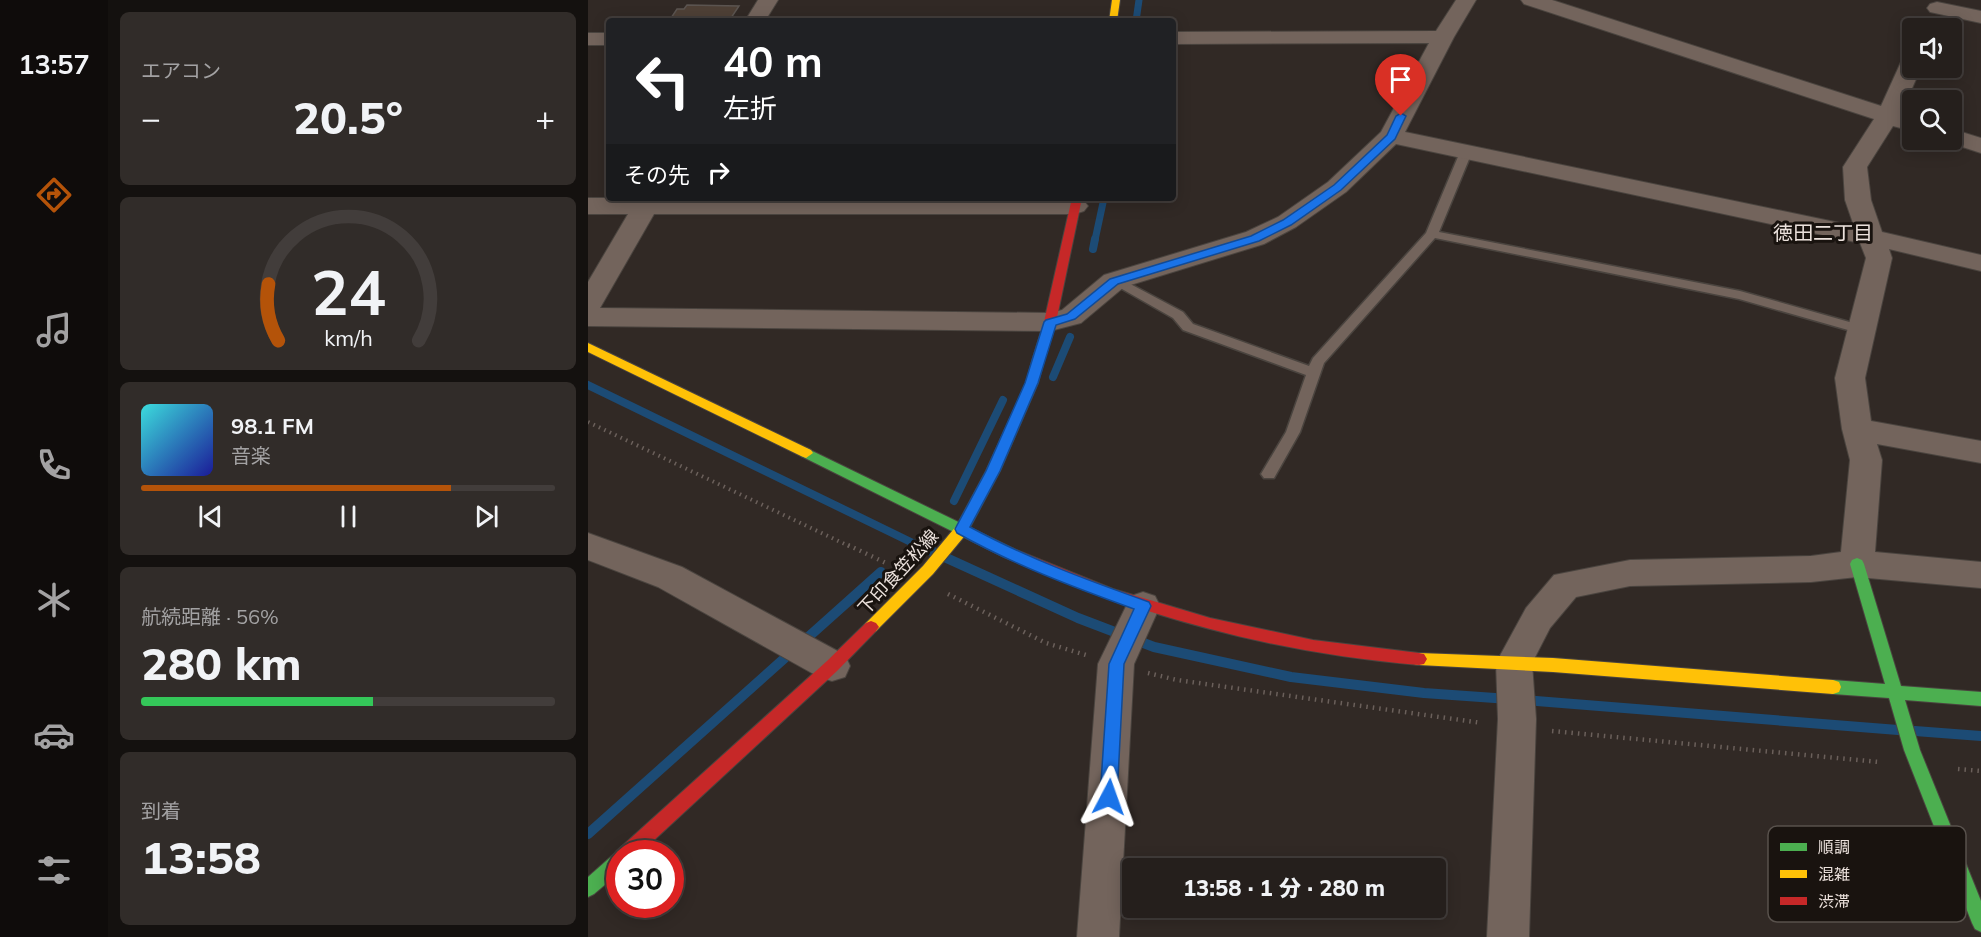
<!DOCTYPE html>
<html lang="ja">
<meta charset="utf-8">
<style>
body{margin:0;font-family:Mulish,"Noto Sans JP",sans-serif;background:#312c29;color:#f1f3f6;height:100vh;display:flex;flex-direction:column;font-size:22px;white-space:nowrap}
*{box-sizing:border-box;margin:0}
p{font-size:20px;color:#a3a2a3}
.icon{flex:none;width:33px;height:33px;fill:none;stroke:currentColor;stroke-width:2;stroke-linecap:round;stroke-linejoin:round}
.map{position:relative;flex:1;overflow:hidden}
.details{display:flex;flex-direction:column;gap:12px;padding:12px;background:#14110f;width:480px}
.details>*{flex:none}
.hud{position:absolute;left:18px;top:18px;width:570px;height:183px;border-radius:6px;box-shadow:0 3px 15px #0003,0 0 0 2px #423d3b;background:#202124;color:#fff;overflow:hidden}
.tools{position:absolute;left:1314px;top:18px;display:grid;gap:12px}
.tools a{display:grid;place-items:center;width:60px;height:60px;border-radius:6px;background:#251f1c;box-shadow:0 3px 15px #0003,0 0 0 2px #423d3b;font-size:30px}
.speed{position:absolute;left:18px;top:840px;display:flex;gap:12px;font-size:30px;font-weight:700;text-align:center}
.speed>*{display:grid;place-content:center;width:78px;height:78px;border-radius:50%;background:#251f1c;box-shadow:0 3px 15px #0003,0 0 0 2px #423d3b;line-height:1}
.speed .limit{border:9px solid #d22;background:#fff;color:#111}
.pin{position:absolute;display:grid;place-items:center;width:51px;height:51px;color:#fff;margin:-62px -26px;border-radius:50% 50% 50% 0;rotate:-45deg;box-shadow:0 0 6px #0007}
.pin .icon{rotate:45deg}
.me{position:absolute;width:66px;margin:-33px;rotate:4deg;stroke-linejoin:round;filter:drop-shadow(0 0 4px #0008)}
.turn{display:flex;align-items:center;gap:21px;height:126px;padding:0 18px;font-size:27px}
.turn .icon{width:78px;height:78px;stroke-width:2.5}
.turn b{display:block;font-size:42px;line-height:51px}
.then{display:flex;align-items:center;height:57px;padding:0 18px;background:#0003;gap:12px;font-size:22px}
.big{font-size:45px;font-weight:800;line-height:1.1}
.details .card{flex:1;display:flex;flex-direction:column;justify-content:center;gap:9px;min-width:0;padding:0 21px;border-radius:9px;background:#312c29}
.details .dial{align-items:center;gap:0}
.dial svg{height:156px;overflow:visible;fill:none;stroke:#423d3b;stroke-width:7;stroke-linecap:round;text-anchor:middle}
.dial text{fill:#f1f3f6;stroke:none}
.song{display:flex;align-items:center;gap:18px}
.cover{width:72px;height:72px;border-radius:9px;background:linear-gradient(135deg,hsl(180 70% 55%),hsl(240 70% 35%))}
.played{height:6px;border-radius:3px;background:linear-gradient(90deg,#b45309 75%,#423d3b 75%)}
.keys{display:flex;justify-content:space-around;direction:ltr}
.heat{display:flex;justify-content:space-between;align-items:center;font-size:33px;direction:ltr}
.charge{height:9px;border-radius:4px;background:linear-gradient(90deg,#34c759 56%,#423d3b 0)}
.trip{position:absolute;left:534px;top:858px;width:324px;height:60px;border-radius:6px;background:#251f1c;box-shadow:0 3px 15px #0003,0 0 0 2px #423d3b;font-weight:800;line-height:60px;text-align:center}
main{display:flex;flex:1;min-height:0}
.dock{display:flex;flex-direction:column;width:108px;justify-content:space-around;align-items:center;background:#0f0c0b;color:#a3a2a3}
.dock .icon{width:42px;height:42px}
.dock .current{color:#b45309}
.dock b{font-size:27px;color:#f1f3f6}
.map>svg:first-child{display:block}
</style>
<main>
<nav class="dock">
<b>13:57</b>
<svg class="icon current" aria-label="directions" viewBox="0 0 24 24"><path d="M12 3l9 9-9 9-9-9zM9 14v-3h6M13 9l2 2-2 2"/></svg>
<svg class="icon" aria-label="music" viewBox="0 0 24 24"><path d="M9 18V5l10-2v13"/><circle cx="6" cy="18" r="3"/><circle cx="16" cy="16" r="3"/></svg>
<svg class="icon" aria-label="phone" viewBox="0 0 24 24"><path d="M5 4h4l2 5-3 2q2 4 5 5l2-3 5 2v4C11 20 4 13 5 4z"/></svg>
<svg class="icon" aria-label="climate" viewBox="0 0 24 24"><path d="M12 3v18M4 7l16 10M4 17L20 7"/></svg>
<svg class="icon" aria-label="car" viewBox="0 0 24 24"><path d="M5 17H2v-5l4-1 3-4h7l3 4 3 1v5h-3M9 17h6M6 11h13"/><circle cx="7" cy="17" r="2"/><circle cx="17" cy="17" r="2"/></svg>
<svg class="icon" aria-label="filters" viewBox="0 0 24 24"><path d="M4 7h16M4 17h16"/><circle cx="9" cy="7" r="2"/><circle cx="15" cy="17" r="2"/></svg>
</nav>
<section class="details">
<div class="card"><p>エアコン</p>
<div class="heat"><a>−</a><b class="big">20.5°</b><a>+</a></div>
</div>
<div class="card dial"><svg viewBox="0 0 100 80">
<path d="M14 69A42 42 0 1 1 86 69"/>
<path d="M14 69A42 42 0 0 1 9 40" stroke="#b45309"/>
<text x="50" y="56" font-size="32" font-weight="700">24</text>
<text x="50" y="72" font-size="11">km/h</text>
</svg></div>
<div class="card">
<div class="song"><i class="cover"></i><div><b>98.1 FM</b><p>音楽</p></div></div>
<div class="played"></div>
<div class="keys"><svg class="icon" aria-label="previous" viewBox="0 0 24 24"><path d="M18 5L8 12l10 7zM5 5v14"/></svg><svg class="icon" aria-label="pause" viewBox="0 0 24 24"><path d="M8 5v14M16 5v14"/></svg><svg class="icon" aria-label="next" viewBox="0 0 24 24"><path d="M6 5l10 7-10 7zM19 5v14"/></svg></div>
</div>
<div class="card"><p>航続距離 · 56%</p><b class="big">280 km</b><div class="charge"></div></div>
<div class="card"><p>到着</p><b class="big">13:58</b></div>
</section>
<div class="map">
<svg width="1393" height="937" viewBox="0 0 1393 937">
<rect width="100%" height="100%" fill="#312925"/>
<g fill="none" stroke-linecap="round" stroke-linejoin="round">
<path stroke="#1c4b75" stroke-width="7" d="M548 21 551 0
M507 240 516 198"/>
<path stroke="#1c4b75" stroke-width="8" d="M505 249 507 239
M465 377 482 337
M0 385 333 547
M366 501 415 400"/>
<path stroke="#1c4b75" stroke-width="10" d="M330 545 490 618 566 647 703 677 836 693 921 699
M935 700 1310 730
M1327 731 1393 736
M0 834 293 572"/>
</g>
<path fill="#4e4036" stroke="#5b5450" stroke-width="1.5" d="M99 5 151 6 141 21H81L89 9H96Z"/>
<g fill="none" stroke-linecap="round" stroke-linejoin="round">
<defs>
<path id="lane" d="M878 149 884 152 851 232 1152 291 1279 327 1281 330 1274 334 1151 299 847 238 736 363 712 432 686 478H676L673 474 698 432 718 375 595 330 585 318 520 281 526 277 531 278 595 312 605 324 721 366 725 358 838 233 872 152Z"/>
<path id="street" d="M170 0H190L177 21H157Z
M868 0H888L866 37 817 132 1266 226 1257 200 1255 167 1286 119 936 4 933 0H964L1293 106 1313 62 1316 57 1324 56V68H1333L1313 113 1324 117V131L1305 126 1279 167 1283 200 1294 232 1393 255V271L1301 249 1304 258 1277 378 1283 421 1393 441V463L1289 444 1294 460 1287 552 1393 562V588L1269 577 1223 582 1042 586 988 597 962 628 944 663 948 719 941 937H899L910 719 908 663 938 608 966 575 1042 560 1223 556 1253 552 1262 460 1254 429 1247 378 1278 258 1272 243 808 144 758 192 708 227 676 244 536 287 493 323 462 331 0 326V282L40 214H0V198H487L496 201 500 206 496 211 487 214H66L12 308 462 313 474 310 516 275 658 232 690 217 740 182 793 132 841 43 585 44V32L848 31Z
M1349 2 1393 11V23L1342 12 1339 8 1342 4Z
M0 33H21V45H0Z
M1364 129 1393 138V153L1356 141 1355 140H1364Z
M0 533 94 567 257 655 262 666 257 677 244 681 231 677 70 587 0 560Z
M555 592 567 596 572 606 546 664 531 937H489L510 664 543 596Z"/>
<path id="fast" d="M218 448 426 549 428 553 426 557H416L213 456 211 453Z
M1269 558 1274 560 1276 564 1313 686 1393 692V706L1317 700 1332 750 1393 901V932L1387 929 1384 923 1316 750 1301 698 1245 694 1239 692 1237 687 1239 682 1245 680 1297 684 1262 564 1264 560Z
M32 852 37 854H32V872L6 894 0 897V877L26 854Z"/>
<path id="slow" d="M524 0H532L529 21H521Z
M0 343 223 450 225 453 218 458 213 456 0 352Z
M450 357 456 361 450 383 412 471 379 533 345 574 288 631 283 633 278 631 275 627 278 623 335 566 369 525 398 471 438 383 444 361Z
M831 653 965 658 1245 680 1251 682 1253 687 1251 692 1245 694 965 672 831 665 826 664 823 659 826 654Z"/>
<path id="jam" d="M484 198H494L468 322 456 361 450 365 444 361 456 322Z
M421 547 525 589 622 618 725 640 831 653 836 654 839 659 836 664 831 665C680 652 555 616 416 557L414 553 416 549Z
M283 621 288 623 291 627 288 631 249 671 51 854H32V859L29 854 32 848 239 661 278 623Z"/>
</defs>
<use href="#lane" stroke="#4a443f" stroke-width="3"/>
<use href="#street" stroke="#4a443f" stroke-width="2"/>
<use href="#fast" stroke="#4a443f" stroke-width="2"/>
<use href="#slow" stroke="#4a443f" stroke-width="2"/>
<use href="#jam" stroke="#4a443f" stroke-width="2"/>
<path stroke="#6b605b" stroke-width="4" stroke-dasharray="1.5 4.5" stroke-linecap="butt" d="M0 422 263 547"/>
<path stroke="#6b605b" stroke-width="4.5" stroke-dasharray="1.5 5" stroke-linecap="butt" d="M260 545 300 564
M360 594 458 643 498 655
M560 673 589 680 894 723
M964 731 1291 762
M1370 769 1393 771"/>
<use href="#lane" fill="#73645c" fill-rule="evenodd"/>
<use href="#street" fill="#73645c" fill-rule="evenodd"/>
<use href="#fast" fill="#4caf50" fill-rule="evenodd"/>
<use href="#slow" fill="#ffc107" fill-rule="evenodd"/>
<use href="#jam" fill="#c62828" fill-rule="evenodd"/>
</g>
<path fill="#1a73e8" stroke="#114b97" stroke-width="1.5" d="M813 113 818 116 807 139 753 190 703 225 671 241 530 284 487 319 468 325 450 383 412 471 382 527C439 558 499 580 561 602L563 606 536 664 529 797 527 802 521 805 515 802 512 797 521 664 546 609C485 587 426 565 369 533L367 529 398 471 437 383 456 322 458 320 479 314 522 279 663 236 695 220 746 185 799 135 808 116Z"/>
<g text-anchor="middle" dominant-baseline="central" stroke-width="6" stroke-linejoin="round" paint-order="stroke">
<g font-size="18" fill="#ebe1dc" stroke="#19130f">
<text transform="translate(310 572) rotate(-47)">下印食笠松線</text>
</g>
<g font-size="20" fill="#ebe1dc" stroke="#19130f">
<text x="1235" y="232">徳田二丁目</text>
</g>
</g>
<rect x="1180" y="826" width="198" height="96" rx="9" fill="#19130f" stroke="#58514c" stroke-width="1.5"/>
<rect x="1192" y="843" width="27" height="8" fill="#4caf50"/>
<rect x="1192" y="870" width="27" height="8" fill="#ffc107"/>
<rect x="1192" y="897" width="27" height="8" fill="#c62828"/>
<g font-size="16" fill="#ebe1dc">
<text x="1230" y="853">順調</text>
<text x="1230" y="880">混雑</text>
<text x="1230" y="907">渋滞</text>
</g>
</svg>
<div class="tools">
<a><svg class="icon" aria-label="sound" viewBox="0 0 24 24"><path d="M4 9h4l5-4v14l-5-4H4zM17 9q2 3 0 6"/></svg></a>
<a><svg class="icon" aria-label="search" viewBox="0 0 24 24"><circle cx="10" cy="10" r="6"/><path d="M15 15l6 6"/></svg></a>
</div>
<div class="speed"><div class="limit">30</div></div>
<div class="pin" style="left:813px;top:116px;background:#d93025"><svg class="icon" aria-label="arrive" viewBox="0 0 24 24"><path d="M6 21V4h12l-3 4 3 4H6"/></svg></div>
<svg class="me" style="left:521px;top:797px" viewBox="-20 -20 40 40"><path d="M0-17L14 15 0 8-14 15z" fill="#1a73e8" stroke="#fff" stroke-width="4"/></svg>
<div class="trip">13:58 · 1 分 · 280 m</div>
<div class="hud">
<div class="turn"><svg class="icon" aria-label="left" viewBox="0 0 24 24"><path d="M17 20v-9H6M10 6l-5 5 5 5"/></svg><div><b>40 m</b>左折</div></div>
<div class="then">その先<svg class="icon" aria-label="right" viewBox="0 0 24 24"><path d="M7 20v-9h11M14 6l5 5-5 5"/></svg></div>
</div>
</div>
</main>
